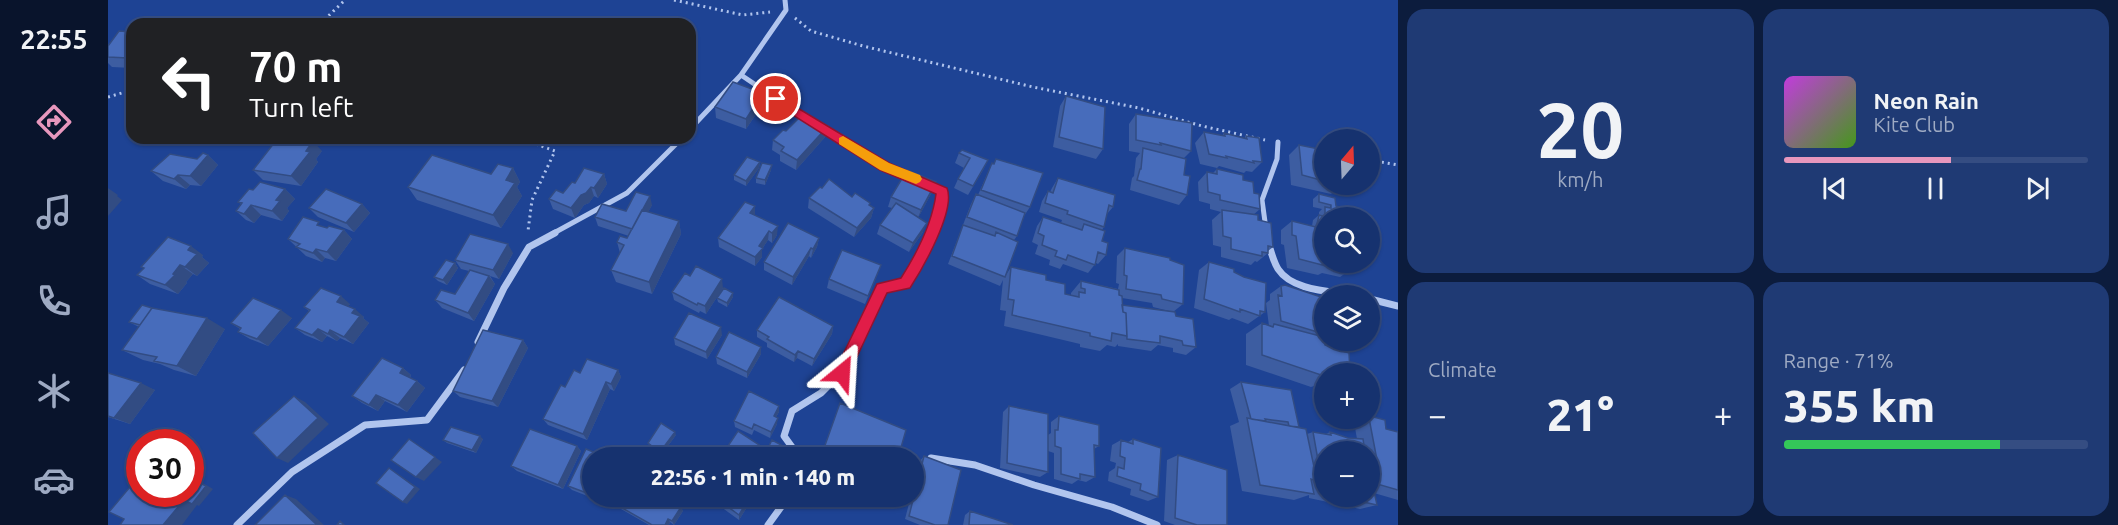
<!DOCTYPE html>
<meta charset="utf-8">
<style>
body{margin:0;font-family:Ubuntu,sans-serif;background:#1f3a74;color:#f1f3f6;height:100vh;display:flex;flex-direction:column;font-size:22px;white-space:nowrap}
*{box-sizing:border-box;margin:0}
p{font-size:20px;color:#9eaac3}
.icon{flex:none;width:33px;height:33px;fill:none;stroke:currentColor;stroke-width:2;stroke-linecap:round;stroke-linejoin:round}
.map{position:relative;flex:1;overflow:hidden}
.details{display:flex;flex-direction:column;gap:9px;padding:9px;background:#0c1c3d;width:720px}
.details>*{flex:none}
.hud{position:absolute;left:18px;top:18px;width:570px;height:126px;border-radius:18px;box-shadow:0 2px 4px #0004,0 0 0 2px #354d82;background:#202124;color:#fff;overflow:hidden}
.needle{width:39px;rotate:19deg}
.buttons{position:absolute;left:1206px;top:129px;display:grid;gap:12px}
.buttons a{display:grid;place-items:center;width:66px;height:66px;border-radius:50%;background:#16326f;box-shadow:0 2px 4px #0004,0 0 0 2px #354d82;font-size:30px}
.speed{position:absolute;left:18px;top:429px;display:flex;gap:12px;font-size:30px;font-weight:700;text-align:center}
.speed>*{display:grid;place-content:center;width:78px;height:78px;border-radius:50%;background:#16326f;box-shadow:0 2px 4px #0004,0 0 0 2px #354d82;line-height:1}
.speed .limit{border:9px solid #d22;background:#fff;color:#111}
.pin{position:absolute;display:grid;place-items:center;width:51px;height:51px;color:#fff;margin:-26px;border:3px solid #fff;border-radius:50%;box-shadow:0 2px 6px #0007}
.me{position:absolute;width:66px;margin:-33px;rotate:27deg;stroke-linejoin:round;filter:drop-shadow(0 0 4px #0008)}
.turn{display:flex;align-items:center;gap:21px;height:126px;padding:0 24px;font-size:27px}
.turn .icon{width:78px;height:78px;stroke-width:2.5}
.turn b{display:block;font-size:42px;line-height:51px}
.big{font-size:45px;font-weight:800;line-height:1.1}
.details .card{flex:1;display:flex;flex-direction:column;justify-content:center;gap:9px;min-width:0;padding:0 21px;border-radius:18px;background:#1f3a74}
.details .dial{align-items:center;gap:0}
.dial b{font-size:78px;line-height:1}
.song{display:flex;align-items:center;gap:18px}
.cover{width:72px;height:72px;border-radius:9px;background:linear-gradient(135deg,hsl(290 70% 55%),hsl(100 70% 35%))}
.played{height:6px;border-radius:3px;background:linear-gradient(90deg,#e797bd 55%,#354d82 55%)}
.keys{display:flex;justify-content:space-around;direction:ltr}
.heat{display:flex;justify-content:space-between;align-items:center;font-size:33px;direction:ltr}
.charge{height:9px;border-radius:4px;background:linear-gradient(90deg,#34c759 71%,#354d82 0)}
.details .tiles{flex:1;display:grid;gap:9px;grid-template-columns:repeat(2,1fr)}
.trip{position:absolute;left:474px;top:447px;width:342px;height:60px;border-radius:30px;background:#16326f;box-shadow:0 2px 4px #0004,0 0 0 2px #354d82;font-weight:800;line-height:60px;text-align:center}
main{display:flex;flex:1;min-height:0}
.dock{display:flex;flex-direction:column;width:108px;justify-content:space-around;align-items:center;background:#09142c;color:#9eaac3}
.dock .icon{width:42px;height:42px}
.dock .current{color:#e797bd}
.dock b{font-size:27px;color:#f1f3f6}
.map>svg:first-child{display:block}
</style>
<main>
<nav class="dock">
<b>22:55</b>
<svg class="icon current" aria-label="directions" viewBox="0 0 24 24"><path d="M12 3l9 9-9 9-9-9zM9 14v-3h6M13 9l2 2-2 2"/></svg>
<svg class="icon" aria-label="music" viewBox="0 0 24 24"><path d="M9 18V5l10-2v13"/><circle cx="6" cy="18" r="3"/><circle cx="16" cy="16" r="3"/></svg>
<svg class="icon" aria-label="phone" viewBox="0 0 24 24"><path d="M5 4h4l2 5-3 2q2 4 5 5l2-3 5 2v4C11 20 4 13 5 4z"/></svg>
<svg class="icon" aria-label="climate" viewBox="0 0 24 24"><path d="M12 3v18M4 7l16 10M4 17L20 7"/></svg>
<svg class="icon" aria-label="car" viewBox="0 0 24 24"><path d="M5 17H2v-5l4-1 3-4h7l3 4 3 1v5h-3M9 17h6M6 11h13"/><circle cx="7" cy="17" r="2"/><circle cx="17" cy="17" r="2"/></svg>
</nav>
<div class="map">
<svg width="1290" height="525" viewBox="0 0 1290 525">
<rect width="100%" height="100%" fill="#1e4394"/>
<g fill="none" stroke-linecap="round" stroke-linejoin="round">
<path stroke="#b1c5ee" stroke-width="3" stroke-dasharray="2 4" stroke-linecap="butt" d="M566 0 635 15 662 12
M687 18 703 31 755 46 925 87 1031 108 1094 126 1157 140
M212 24 237 0
M0 97 24 90
M411 138 447 151 424 200 420 231
M1262 160 1290 165"/>
<path stroke="#b1c5ee" stroke-width="5" d="M633 75 700 120
M714 128 777 166 802 177
M582 129 633 75 678 10 677 0
M820 184 834 191 823 234
M1158 229 1154 200 1169 159 1170 142
M444 234 519 193 574 138"/>
<path stroke="#b1c5ee" stroke-width="7" d="M1160 242C1163 251 1165 261 1170 269 1185 292 1226 291 1250 296
M1262 299 1290 306
M370 342 396 288 421 247 447 233
M692 458 676 436 684 411 713 393 733 373 774 288 798 284 823 233
M823 458 867 465 926 485 1004 507 1049 525
M129 525 184 472 257 425 319 420 356 370
M660 525 681 496"/>
</g>
<path fill="#3d5da1" fill-rule="evenodd" d="M24 32V68L4 67 0 63V46Z
M655 93V104L638 129 608 118 607 107Z
M958 96 995 149 988 159 945 147 952 106Z
M1028 114 1083 151 1076 158V175L1079 195 1071 205 1022 190 1024 178 1026 176 1028 158 1032 153 1021 151V124Z
M678 131 718 136 688 170 672 161V155L664 150 665 140Z
M1096 132 1114 136 1116 133 1136 139 1138 136 1154 162 1144 172 1138 171 1136 173 1111 166 1109 168 1092 164 1087 143Z
M1191 145 1216 150V184H1235L1223 194 1183 185 1181 155Z
M214 151 208 159 210 162 193 186 155 180 145 170Z
M851 153 880 160 875 170 860 195 846 188 850 179 856 168 847 163Z
M100 155 110 165 93 186 82 185 78 189 55 181 43 171 89 159Z
M652 162 651 168 638 186 626 180V175Z
M884 163 922 207 916 216 909 236 906 240 898 275 903 267 938 280 957 294 963 296V293L973 281 1010 289 1011 284 1008 283 1009 256 1017 248 1062 260 1075 304 1065 312 1045 307 1044 303 1014 298V305L1068 316 1088 347 1078 355 1065 352V348L1050 345 1043 351 1010 346V344L1007 347 999 345 992 351 972 347V344L896 326 898 311 892 310 895 280 892 286 840 264 863 204 868 194 870 195Z
M405 168 412 182 409 187 414 196 393 228 309 200 300 187 383 174Z
M1109 169 1135 180 1146 193 1152 209 1145 215 1150 220 1165 247 1160 251V253L1149 262 1147 261 1143 265 1113 257V247L1105 245 1104 220 1113 212 1102 209V204L1091 201 1090 182 1099 172 1105 173Z
M663 170 657 185 648 183V178Z
M496 174 499 184 490 198 486 196 481 203 476 205 467 218 445 209 441 199 455 193 467 183Z
M950 178 1005 207 999 214 996 227 994 230V241L998 255 990 264 988 263 980 273 955 264 952 269 941 265 942 260 927 254 930 245 924 242 929 226 935 217 953 223 954 220 931 212 934 201 940 191 942 192 944 188Z
M714 188 762 203V206L766 208 763 218 746 237 700 208 701 198Z
M177 189 187 199 179 208 181 211 174 221 153 215 146 223 138 220 128 211 133 204 130 202 145 190Z
M824 192 810 218 815 232 801 252 769 234 772 225 784 208 780 207 783 197Z
M1211 194 1227 198 1216 218V262H1245V268L1232 277 1214 273 1210 275 1179 268 1176 245 1173 244V230L1184 221 1204 226 1205 220 1211 215V212L1214 209 1205 207V199Z
M254 204 262 213 246 232 210 217 201 208Z
M544 205 540 212 571 221 573 234 544 294 508 282 503 270 512 253 509 242 519 238 521 236 490 226 487 217 518 211Z
M647 215 669 235 664 243 660 240 654 249V257L647 266 611 247 610 238Z
M217 228 236 230 244 239 228 261 217 258 214 262 198 256 180 239Z
M711 238 709 247 703 258 701 256 684 285 656 270V262Z
M405 253 391 279 382 276 387 284 366 321 334 308 327 300 347 294 361 271 353 269 347 260Z
M95 255 94 257 101 263 89 276 85 274 78 282 79 283 70 294 42 284 29 275Z
M1101 262 1126 272 1157 312 1140 324 1124 318 1121 320 1086 308 1091 270Z
M347 263 350 268 339 285 330 281 326 277Z
M770 273 757 304 719 288 721 279Z
M582 276 615 288 598 314 592 311 591 313 566 300 564 292Z
M1173 286 1216 298V340H1241L1227 348 1216 374V389L1206 386 1203 387 1138 365V334L1154 323 1161 326 1158 303 1162 300V294Z
M625 293V297L619 307 610 302 609 298Z
M242 304 240 306 256 317 255 318 261 323 245 344 232 338 229 341 219 336 214 342 197 335 187 328 201 311 196 307Z
M184 318 160 346 142 339 130 332 132 329 123 323Z
M21 322 117 329 88 376 66 370 52 364 35 360 14 350 31 327Z
M725 326 724 334 704 366 689 358 686 362 659 347V343L649 337V330Z
M614 335 599 359 567 345 566 338Z
M415 340 420 348 390 407 352 397 345 391Z
M653 354 639 378 609 364 608 357Z
M295 368 303 375 302 378 309 381 317 388 299 412 277 401 270 411 254 403 244 396Z
M510 370 513 377 506 391 502 389 479 440 440 425 435 419 457 387 472 373Z
M0 373 47 390 22 424 0 417Z
M1133 382 1199 434 1205 432 1218 434 1222 432 1240 438 1249 439 1246 422 1254 418H1262L1278 429 1290 432V500L1266 493 1269 505 1252 509 1201 498V495L1186 500 1134 491 1122 426 1131 422 1122 389ZM1216 452H1262V496H1216Z
M732 403 790 458H712Z
M671 406V412L668 417 669 424 662 438 646 430 644 435 627 427 626 421Z
M901 406 940 435 943 433V422L951 416 991 446 986 449 987 477 978 482 970 480 964 484 946 479V453L940 451V472L932 477 892 468 895 412Z
M568 435 554 454 541 445 540 443Z
M375 439 368 453 339 443 335 440Z
M1025 439 1050 497 1040 501 1022 495 1023 489 1000 481 1001 472 1007 468 1008 463 1002 461 1004 445 1013 440 1020 442Z
M469 446 473 451 455 489 409 471 403 466Z
M1070 455 1119 525H1067L1056 521 1059 460Z
M816 456 840 525H812L797 519 803 496H806V485L812 461Z
M484 458V496H577L572 506 575 511 566 525 562 522 561 525H541L513 509 511 506 510 508 464 490 460 486Z
M598 496H646L631 520Z
M862 511 905 525H855L857 515Z"/>
<path fill="#324c83" d="M24 54V62L20 58Z
M655 93V104L638 129V119Z
M720 126 718 136 688 170 689 160Z
M205 141 214 151 208 159 210 162 193 186 183 176 198 151Z
M100 155 110 165 93 186 82 176Z
M652 162 651 168 638 186V181Z
M664 165 663 170 657 185V180Z
M405 168 412 182 409 187 414 196 393 228 385 215 398 180Z
M496 174 499 184 490 198 486 188Z
M70 175 82 185 78 189 66 179Z
M828 182 824 192 809 220 813 210Z
M483 187 486 196 481 203 476 205 467 218 463 208 473 195Z
M0 188 10 195 9 196 14 200 0 216Z
M177 189 187 199 179 208 181 211 174 221 164 211 168 200Z
M542 196 544 205 527 238 525 229Z
M254 204 262 213 246 232 238 223Z
M143 205 153 215 146 223 136 214Z
M647 206V216L642 213Z
M766 208 763 218 746 237 749 228Z
M571 221 573 234 544 294 541 282Z
M819 223 815 232 801 252 805 243Z
M670 226 669 235 664 243V233Z
M236 230 244 239 228 261 219 252Z
M661 231 660 240 654 249V257L647 266V257L651 246Z
M711 238 709 247 703 258 705 249Z
M400 244 405 253 391 279 385 270Z
M83 246 95 255 94 257 101 263 89 276 77 267 80 250Z
M703 248 701 256 684 285 685 277Z
M208 249 217 258 214 262 205 253Z
M347 263 350 268 339 285 335 280Z
M72 265 85 274 78 282 79 283 70 294 57 285Z
M381 276 387 284 366 321 360 313Z
M614 279 615 288 598 314 597 306Z
M625 293V297L619 307V303Z
M233 296 242 304 238 310 229 302Z
M247 309 256 317 255 318 261 323 245 344 236 337 244 313Z
M173 310 184 318 160 346 149 339Z
M99 318 117 329 88 376 69 366Z
M725 326 724 334 704 366 706 359Z
M613 327 614 335 599 359 598 352Z
M210 329 219 336 214 342 204 335Z
M222 330 232 338 229 341 220 334Z
M415 340 420 348 390 407 384 401Z
M653 347V354L639 378V372Z
M690 351 689 358 686 362 687 355Z
M295 368 303 375 300 379 292 373Z
M510 370 513 377 506 391 503 384Z
M309 381 317 388 299 412 290 405Z
M498 382 502 389 479 440 475 434Z
M33 383 47 390 22 424 6 418Z
M268 395 277 401 270 411 261 405Z
M186 396 197 402 221 424 180 463 169 458Z
M671 406V412L665 422 666 416Z
M670 418 669 424 662 438 663 432Z
M567 432 568 435 554 454 552 452Z
M372 436 375 439 368 453 364 450Z
M301 439 334 462 316 481 308 477Z
M469 446 473 451 455 489 450 485Z
M281 468 312 489 299 504 295 502Z
M86 480 93 482 105 489 91 506 89 505 74 525H55L63 494H81Z
M177 495 188 499 216 525H209Z
M509 496H515L510 508 506 503Z
M573 496H577L570 508 568 504Z
M642 496H646L631 520V515Z
M573 507 575 511 566 525 564 521Z
M560 519 562 522 561 525H557Z"/>
<path fill="#476cbb" stroke="#324c83" stroke-width="1.5" d="M11 31 24 32V54L20 58 0 57V46Z
M625 82 655 93 638 119 607 107Z
M958 96 997 107 995 149 951 137Z
M696 113 720 126 689 160 673 151 676 147 665 140 675 130 678 131Z
M1028 114 1084 123 1083 151 1052 143 1053 145 1028 140Z
M1096 132 1117 136 1116 133 1139 139 1138 136 1151 138 1154 162 1145 161 1146 163 1118 156 1119 158 1101 154Z
M170 138H191L205 141 198 151 202 152 183 176 145 170Z
M1191 145 1216 150V181L1194 175Z
M1035 148 1078 159 1076 175 1082 176 1079 195 1029 180 1032 169H1033Z
M854 150 880 160 865 186 850 179 862 158 851 153Z
M95 153 100 155 82 176 70 175 66 179 43 171 62 154 89 159Z
M324 155 383 174 390 164 405 168 398 180 407 183 385 215 300 187Z
M639 157 652 162 638 181 626 175Z
M888 159 935 173 922 207 873 190 884 163 886 164Z
M654 163 664 165 657 180 648 178Z
M476 168 496 174 486 188 483 187 478 193 473 195 463 208 441 199 448 190 455 193 464 182 467 183Z
M1109 169 1135 175V180L1145 182 1146 193 1151 194 1152 209 1112 200V195L1100 192 1099 172 1109 174Z
M799 170 828 182 813 210 783 197Z
M950 178 1007 195 1005 207 1001 205 996 227 959 214 960 211 937 203 940 191 945 193Z
M721 179 744 197 747 193 762 203 761 205 766 208 749 228 701 198 712 187 714 188Z
M152 182 177 189 168 200 172 201 164 211 143 205 136 214 128 211 134 203 130 202 141 189 145 190Z
M218 189 254 204 238 223 201 208Z
M528 192 542 196 524 229 487 217 494 204 518 211Z
M868 194 917 213 909 236 859 217Z
M1211 194 1227 198 1228 206 1234 208V218H1216V226L1209 224 1211 215 1217 217V207L1223 208V205L1211 202Z
M637 202 647 206 642 213 670 226 664 233 661 231 651 246 655 248 647 257 610 238Z
M788 203 819 223 805 243 772 225Z
M534 210 571 221 541 282 503 270 516 245 509 242 512 236 519 238Z
M1114 210 1150 215V220L1163 223 1165 247 1160 246V253L1154 252V256L1123 249V238L1115 236Z
M195 217 211 222 209 225 219 228 221 226 236 230 219 252 208 249 205 253 188 247 192 244 180 239Z
M935 217 974 230 976 224 997 231 994 241 1000 243 998 255 990 252 987 265 960 255 958 260 947 256 949 251 934 245 936 236 930 233Z
M1184 221 1216 229V262H1222V267L1191 259 1188 236 1184 235Z
M680 223 711 238 705 249 703 248 685 277 656 262Z
M855 225 887 236 888 232 910 242 897 277 844 256Z
M362 234 400 244 385 270 347 260Z
M60 237 83 246 80 250 89 254 77 267 72 265 65 274 67 275 57 285 29 275 36 268 33 267Z
M1017 248 1062 258V260L1076 265 1075 304 1054 299 1053 295 1018 289 1019 276 1016 275Z
M734 250 773 265 760 296 721 279Z
M338 260 347 263 335 280 326 277Z
M1101 262 1126 269V272L1136 277 1158 283 1157 312 1152 311V316L1132 309V312L1096 299Z
M1225 262H1245V268L1226 264Z
M588 266 614 279 597 306 590 303 589 305 564 292 577 273 582 276Z
M903 267 938 275V280L957 284V294L971 297V292L977 293V289L973 288V281L1011 290V295L1014 296 1015 312 1018 313 1019 336 1004 333 1003 341 982 336V333L904 315 906 300 900 299Z
M362 270 381 276 360 313 327 300 333 290 347 294Z
M1177 285 1216 298V334L1173 321 1170 295 1174 296 1173 286Z
M213 288 233 296 229 302 247 309 244 313 252 316 236 337 222 330 220 334 210 329 204 335 187 328 202 310 196 307Z
M616 288 625 293 619 303 609 298Z
M671 297 725 326 706 359 690 351 687 355 659 339 661 337 649 330Z
M145 298 173 310 149 339 130 332 133 328 123 323Z
M34 305 44 308 32 325 21 322Z
M1014 305 1067 312 1068 316 1085 319 1088 347 1075 345 1074 341 1052 336V343L1019 339 1018 313 1015 312Z
M44 308 99 318 69 366 46 361 49 357 14 350Z
M581 313 613 327 598 352 566 338Z
M1154 323 1165 327 1166 324 1216 337 1217 345 1241 353 1242 374H1216V376L1154 355Z
M375 330 415 340 384 401 345 391Z
M621 332 653 347 639 372 608 357Z
M274 358 295 368 292 373 309 381 290 405 268 395 261 405 244 396Z
M479 359 510 370 503 384 498 382 475 434 435 419 453 385 457 387 466 370 472 373Z
M0 373 33 383 6 418 0 416Z
M1133 382 1183 390 1191 427 1181 426 1180 422 1157 419 1158 421 1143 419Z
M641 391 671 406 666 416 670 418 663 432 646 424 644 429 626 421Z
M186 396 210 418 169 458 145 433Z
M732 403 798 430 790 458 779 454 778 458H732L715 451Z
M901 406 940 414V472L899 463Z
M951 416 991 425V446L986 445 987 477 972 474V479L953 474V448L947 446V430H950Z
M1262 416 1277 420 1278 429 1290 432V490L1269 484 1265 459 1269 460 1261 418Z
M1139 418 1198 429 1209 481 1203 479 1206 494 1152 485Z
M553 423 567 432 552 452 540 443Z
M343 427 372 436 364 450 335 440Z
M422 429 469 446 450 485 403 466Z
M630 431 659 450 664 440 692 455 691 458H612Z
M1205 432 1223 435 1222 432 1240 438 1255 439 1257 452H1216V494Z
M301 439 327 457 308 477 283 460Z
M1025 439 1053 448 1050 497 1032 490 1033 484 1009 476 1010 467 1016 469 1017 458 1012 456 1013 440 1025 444Z
M478 449 500 458H484V495L460 486Z
M1070 455 1119 470V525H1089L1067 518Z
M816 456 853 470 840 525H827L801 516Z
M281 468 307 487 295 502 268 483Z
M1262 472 1269 505 1228 496H1262Z
M32 475V494H63L75 501 55 525H12L16 519 1 512Z
M86 480 98 486 84 504 76 500 80 495 77 494H82V485Z
M177 495 209 525H147Z
M488 496H509L506 503Z
M514 496H573L568 504 573 507 564 521 560 519 557 525H544L509 505Z
M605 496H642L631 515Z
M862 511 905 525H861Z
M232 521 236 525H229Z"/>
<path fill="#e11d48" stroke="#92132f" stroke-width="1.5" d="M668 95 781 163 839 188C848 210 815 268 802 288L779 293 739 378 734 380 728 378 726 373 769 284 793 278C809 253 824 224 828 194L772 170 664 102 662 99Z"/>
<path fill="#f59e0b" d="M735 136 781 163 812 175 814 179 812 182 808 184 772 170 731 144V138Z"/>
</svg>
<div class="buttons">
<a><svg class="needle" viewBox="-14 -14 28 28"><path d="M0-13l5 13h-10z" fill="#e53935"/><path d="M0 13l5-13h-10z" fill="#9eaac3"/></svg></a>
<a><svg class="icon" aria-label="search" viewBox="0 0 24 24"><circle cx="10" cy="10" r="6"/><path d="M15 15l6 6"/></svg></a>
<a><svg class="icon" aria-label="layers" viewBox="0 0 24 24"><path d="M12 4l9 5-9 5-9-5zM3 14l9 5 9-5"/></svg></a>
<a>+</a>
<a>−</a>
</div>
<div class="speed"><div class="limit">30</div></div>
<div class="pin" style="left:668px;top:99px;background:#d93025"><svg class="icon" aria-label="arrive" viewBox="0 0 24 24"><path d="M6 21V4h12l-3 4 3 4H6"/></svg></div>
<svg class="me" style="left:734px;top:373px" viewBox="-20 -20 40 40"><path d="M0-17L14 15 0 8-14 15z" fill="#e11d48" stroke="#fff" stroke-width="4"/></svg>
<div class="trip">22:56 · 1 min · 140 m</div>
<div class="hud">
<div class="turn"><svg class="icon" aria-label="left" viewBox="0 0 24 24"><path d="M17 20v-9H6M10 6l-5 5 5 5"/></svg><div><b>70 m</b>Turn left</div></div>
</div>
</div>
<section class="details">
<div class="tiles">
<div class="card dial"><b>20</b><p>km/h</p></div>
<div class="card">
<div class="song"><i class="cover"></i><div><b>Neon Rain</b><p>Kite Club</p></div></div>
<div class="played"></div>
<div class="keys"><svg class="icon" aria-label="previous" viewBox="0 0 24 24"><path d="M18 5L8 12l10 7zM5 5v14"/></svg><svg class="icon" aria-label="pause" viewBox="0 0 24 24"><path d="M8 5v14M16 5v14"/></svg><svg class="icon" aria-label="next" viewBox="0 0 24 24"><path d="M6 5l10 7-10 7zM19 5v14"/></svg></div>
</div>
<div class="card"><p>Climate</p>
<div class="heat"><a>−</a><b class="big">21°</b><a>+</a></div>
</div>
<div class="card"><p>Range · 71%</p><b class="big">355 km</b><div class="charge"></div></div>
</div>
</section>
</main>
